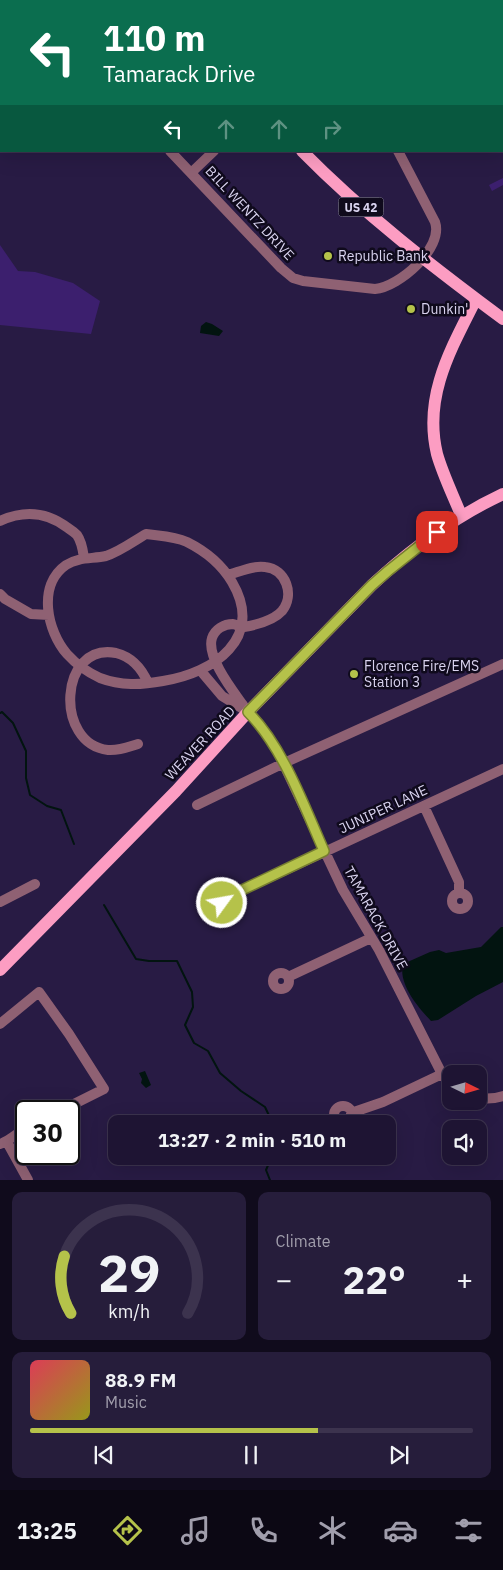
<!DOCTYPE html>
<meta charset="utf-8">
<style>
body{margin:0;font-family:"IBM Plex Sans",sans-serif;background:#261d3b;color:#f1f3f6;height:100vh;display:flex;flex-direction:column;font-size:19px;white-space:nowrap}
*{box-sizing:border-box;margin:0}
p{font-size:16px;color:#a19eac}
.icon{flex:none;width:28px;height:28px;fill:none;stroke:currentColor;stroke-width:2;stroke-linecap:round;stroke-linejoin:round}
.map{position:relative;height:1180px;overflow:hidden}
.side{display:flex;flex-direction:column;gap:12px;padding:12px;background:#100b1c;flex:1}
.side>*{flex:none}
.banner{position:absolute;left:0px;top:0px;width:504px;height:152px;box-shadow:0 5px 20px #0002,0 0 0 1px #3c334e;background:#0b6e4f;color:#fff;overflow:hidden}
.needle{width:32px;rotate:95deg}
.tools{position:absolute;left:442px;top:1065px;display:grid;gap:10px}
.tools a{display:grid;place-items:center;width:45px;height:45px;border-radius:10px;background:#1e1433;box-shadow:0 5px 20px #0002,0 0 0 1px #3c334e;font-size:25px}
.speed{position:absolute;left:15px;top:1100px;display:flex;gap:10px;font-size:25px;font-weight:700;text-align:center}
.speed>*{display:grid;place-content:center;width:65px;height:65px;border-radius:50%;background:#1e1433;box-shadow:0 5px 20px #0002,0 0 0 1px #3c334e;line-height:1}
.speed .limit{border:2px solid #111;border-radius:8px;background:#fff;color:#111}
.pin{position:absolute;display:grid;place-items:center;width:42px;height:42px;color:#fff;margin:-21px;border-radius:10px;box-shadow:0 2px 8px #0006}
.me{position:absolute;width:55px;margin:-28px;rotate:58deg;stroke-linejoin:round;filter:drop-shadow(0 0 4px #0008)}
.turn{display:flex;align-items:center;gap:18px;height:105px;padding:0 20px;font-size:22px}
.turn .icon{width:65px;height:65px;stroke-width:2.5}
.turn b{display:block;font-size:35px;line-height:42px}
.lanes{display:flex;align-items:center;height:48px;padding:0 20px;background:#0003;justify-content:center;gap:25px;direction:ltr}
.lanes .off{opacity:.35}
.big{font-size:38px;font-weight:800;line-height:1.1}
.side .widget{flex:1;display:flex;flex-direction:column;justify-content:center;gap:8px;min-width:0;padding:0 18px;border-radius:10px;background:#261d3b}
.side .dial{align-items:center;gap:0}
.dial svg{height:130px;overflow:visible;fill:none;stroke:#3c334e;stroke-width:7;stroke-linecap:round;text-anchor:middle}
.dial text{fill:#f1f3f6;stroke:none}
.song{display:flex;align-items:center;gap:15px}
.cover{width:60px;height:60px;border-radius:8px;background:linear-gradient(135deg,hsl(350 70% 55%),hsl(60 70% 35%))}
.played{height:5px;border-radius:2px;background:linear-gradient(90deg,#b5c24a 65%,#3c334e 65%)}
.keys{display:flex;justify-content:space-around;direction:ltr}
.heat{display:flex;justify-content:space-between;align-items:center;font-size:28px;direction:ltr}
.side .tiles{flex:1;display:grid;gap:12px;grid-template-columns:1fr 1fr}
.widget:last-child{grid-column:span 2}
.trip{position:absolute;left:108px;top:1115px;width:288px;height:50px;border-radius:10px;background:#1e1433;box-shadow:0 5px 20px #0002,0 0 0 1px #3c334e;font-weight:800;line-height:50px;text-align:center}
.menu{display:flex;height:80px;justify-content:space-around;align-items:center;background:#0c0814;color:#a19eac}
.menu .icon{width:35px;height:35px}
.menu .current{color:#b5c24a}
.menu b{font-size:22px;color:#f1f3f6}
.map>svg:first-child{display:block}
</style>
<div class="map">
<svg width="503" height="1180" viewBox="0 0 503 1180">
<rect width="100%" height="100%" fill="#281b44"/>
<path fill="#3c1f6e" d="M503 178V185L492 191 489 185Z
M0 245 18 271 35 272 73 283 100 301 91 334 0 325Z"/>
<path fill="#021410" d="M206 322 212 324 223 331 219 336 200 333 201 326Z
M501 927H503V982L476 996 438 1020 431 1021C418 1007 398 984 403 964L430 952 439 950 446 953 481 947Z
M145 1071 151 1085 146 1088 141 1083 142 1079 139 1073Z"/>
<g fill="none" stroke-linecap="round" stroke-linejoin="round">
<path stroke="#021410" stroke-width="2" d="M0 713 2 712 13 723 26 751V778L30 795 47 806 61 810 74 844
M104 905 136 959 149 961H177L192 992 193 1007 185 1025 194 1043 208 1051 220 1073 241 1091 265 1107 273 1124
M270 1180 266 1170 272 1156"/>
<path stroke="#8f6173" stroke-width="10" d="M327 0 328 1
M0 60H1
M170 151 281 268 293 278 303 281 375 289C399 287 444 248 435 222L398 151
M192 172 214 151
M0 521C24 510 47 512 68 528 71 530 75 533 77 535 82 542 83 551 84 558
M146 534C160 536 174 536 187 542 205 551 222 565 232 582 265 638 214 673 163 681 141 685 121 686 100 678 87 672 76 664 67 654 47 631 37 585 66 565 78 557 92 559 106 556 119 552 134 541 146 534Z
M228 575C239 572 253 565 265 567 286 569 295 595 282 611 274 620 256 625 244 627 240 627 237 625 233 624 224 624 215 629 212 638 206 657 233 691 243 705
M0 594 5 599 31 614 49 615
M200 670 222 696 248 712 261 726 276 748 343 890 379 950 442 1074 451 1085
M138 744C128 747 119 751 108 750 54 744 59 642 116 653 132 657 142 669 148 683
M197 805 284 763 503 664
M424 806 459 882V893
M452 901a8 8 0 1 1 16 0a8 8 0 1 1-16 0Z
M206 904a8 8 0 1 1 16 0a8 8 0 1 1-16 0Z
M221 900 503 769
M0 902 35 884
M273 981a8 8 0 1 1 16 0a8 8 0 1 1-16 0Z
M288 977 371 938
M0 1024 39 992 69 1034 104 1089 60 1111
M479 1099 495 1098 503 1096
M334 1115a9 9 0 1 1 18 0a9 9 0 1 1-18 0Z
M351 1113 383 1102 442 1074
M7 1142 28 1180
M0 1144C10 1141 17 1133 26 1128"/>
<path stroke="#fc9dc2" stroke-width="12" d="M153 0 154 1
M302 151C364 214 433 267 503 319
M461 515C453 495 443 475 437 454 423 396 451 349 476 299
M0 970 176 791 248 712 372 585C412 548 454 517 503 494"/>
</g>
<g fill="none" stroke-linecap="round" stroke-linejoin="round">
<defs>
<path id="route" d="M222 903 221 900 324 851C304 806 283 747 248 712L372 585 388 571 437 532"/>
</defs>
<use href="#route" stroke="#767e30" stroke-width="12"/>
<use href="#route" stroke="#b5c24a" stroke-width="9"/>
</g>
<g fill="#b5c24a" stroke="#0f0a1c" stroke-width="2">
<circle cx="328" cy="256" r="5"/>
<circle cx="411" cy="309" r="5"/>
<circle cx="354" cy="674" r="5"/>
</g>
<g text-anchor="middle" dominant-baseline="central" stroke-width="5" stroke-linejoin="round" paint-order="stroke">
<rect fill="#0f0a1c" stroke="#9c97b0" stroke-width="1" x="338.5" y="197.5" width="45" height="19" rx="4"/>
<g font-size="12" font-weight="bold" fill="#d9d3ef">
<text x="361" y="207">US 42</text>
</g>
<g font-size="14" fill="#d9d3ef" stroke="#0f0a1c">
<text transform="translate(250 213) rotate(47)">BILL WENTZ DRIVE</text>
<text transform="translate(200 743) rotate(-47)">WEAVER ROAD</text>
<text transform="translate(383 809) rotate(-25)">JUNIPER LANE</text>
<text transform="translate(376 918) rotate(61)">TAMARACK DRIVE</text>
</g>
<g font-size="14" fill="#d9d3ef" stroke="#0f0a1c" text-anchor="start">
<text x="338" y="256">Republic Bank</text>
<text x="421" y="309">Dunkin'</text>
<text x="364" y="666">Florence Fire/EMS<tspan x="364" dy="16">Station 3</tspan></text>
</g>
</g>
</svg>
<div class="tools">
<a><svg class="needle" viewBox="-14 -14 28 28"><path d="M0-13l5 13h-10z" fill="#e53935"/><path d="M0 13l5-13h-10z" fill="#a19eac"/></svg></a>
<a><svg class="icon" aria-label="sound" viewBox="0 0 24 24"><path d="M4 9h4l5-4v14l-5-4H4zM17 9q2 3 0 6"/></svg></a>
</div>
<div class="speed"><div class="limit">30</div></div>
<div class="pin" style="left:437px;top:532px;background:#d93025"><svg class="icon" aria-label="arrive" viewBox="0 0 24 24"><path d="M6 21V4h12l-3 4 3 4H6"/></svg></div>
<svg class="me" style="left:222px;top:903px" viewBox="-20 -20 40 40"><circle r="17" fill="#b5c24a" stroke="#fff" stroke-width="3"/><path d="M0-11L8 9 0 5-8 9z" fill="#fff"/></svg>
<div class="trip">13:27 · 2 min · 510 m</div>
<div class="banner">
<div class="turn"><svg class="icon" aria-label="left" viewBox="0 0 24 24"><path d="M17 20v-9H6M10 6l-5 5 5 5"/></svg><div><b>110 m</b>Tamarack Drive</div></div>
<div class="lanes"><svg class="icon" aria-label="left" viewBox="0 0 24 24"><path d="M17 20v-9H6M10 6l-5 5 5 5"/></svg><svg class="icon off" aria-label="ahead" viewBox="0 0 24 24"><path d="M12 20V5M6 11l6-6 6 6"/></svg><svg class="icon off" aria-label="ahead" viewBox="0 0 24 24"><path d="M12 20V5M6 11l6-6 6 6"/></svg><svg class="icon off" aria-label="right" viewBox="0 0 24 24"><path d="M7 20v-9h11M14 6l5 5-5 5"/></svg></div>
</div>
</div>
<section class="side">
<div class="tiles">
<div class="widget dial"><svg viewBox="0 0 100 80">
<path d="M14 69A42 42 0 1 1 86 69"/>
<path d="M14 69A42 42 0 0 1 10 34" stroke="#b5c24a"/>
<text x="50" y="56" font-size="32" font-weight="700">29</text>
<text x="50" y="72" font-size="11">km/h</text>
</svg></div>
<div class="widget"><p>Climate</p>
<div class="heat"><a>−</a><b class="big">22°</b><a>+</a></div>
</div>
<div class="widget">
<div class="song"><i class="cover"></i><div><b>88.9 FM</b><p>Music</p></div></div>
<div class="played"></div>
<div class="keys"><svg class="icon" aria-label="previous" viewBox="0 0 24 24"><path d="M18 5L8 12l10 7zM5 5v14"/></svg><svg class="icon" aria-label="pause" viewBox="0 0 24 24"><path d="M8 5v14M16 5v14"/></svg><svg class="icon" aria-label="next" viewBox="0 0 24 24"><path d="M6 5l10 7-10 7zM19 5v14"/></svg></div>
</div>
</div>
</section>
<nav class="menu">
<b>13:25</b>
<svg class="icon current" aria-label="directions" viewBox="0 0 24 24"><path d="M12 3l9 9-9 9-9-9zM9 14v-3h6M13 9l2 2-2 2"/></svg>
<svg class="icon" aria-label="music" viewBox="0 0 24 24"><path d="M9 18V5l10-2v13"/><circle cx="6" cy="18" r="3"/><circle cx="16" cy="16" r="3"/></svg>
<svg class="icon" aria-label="phone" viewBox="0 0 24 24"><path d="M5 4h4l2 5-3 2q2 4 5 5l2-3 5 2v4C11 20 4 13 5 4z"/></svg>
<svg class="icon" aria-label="climate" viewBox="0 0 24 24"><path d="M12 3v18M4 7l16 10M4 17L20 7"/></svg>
<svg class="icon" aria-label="car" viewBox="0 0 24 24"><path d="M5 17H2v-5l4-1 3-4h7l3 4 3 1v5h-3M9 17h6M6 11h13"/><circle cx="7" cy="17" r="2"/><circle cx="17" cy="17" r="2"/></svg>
<svg class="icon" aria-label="filters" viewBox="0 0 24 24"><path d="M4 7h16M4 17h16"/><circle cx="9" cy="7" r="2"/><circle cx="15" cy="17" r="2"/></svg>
</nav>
